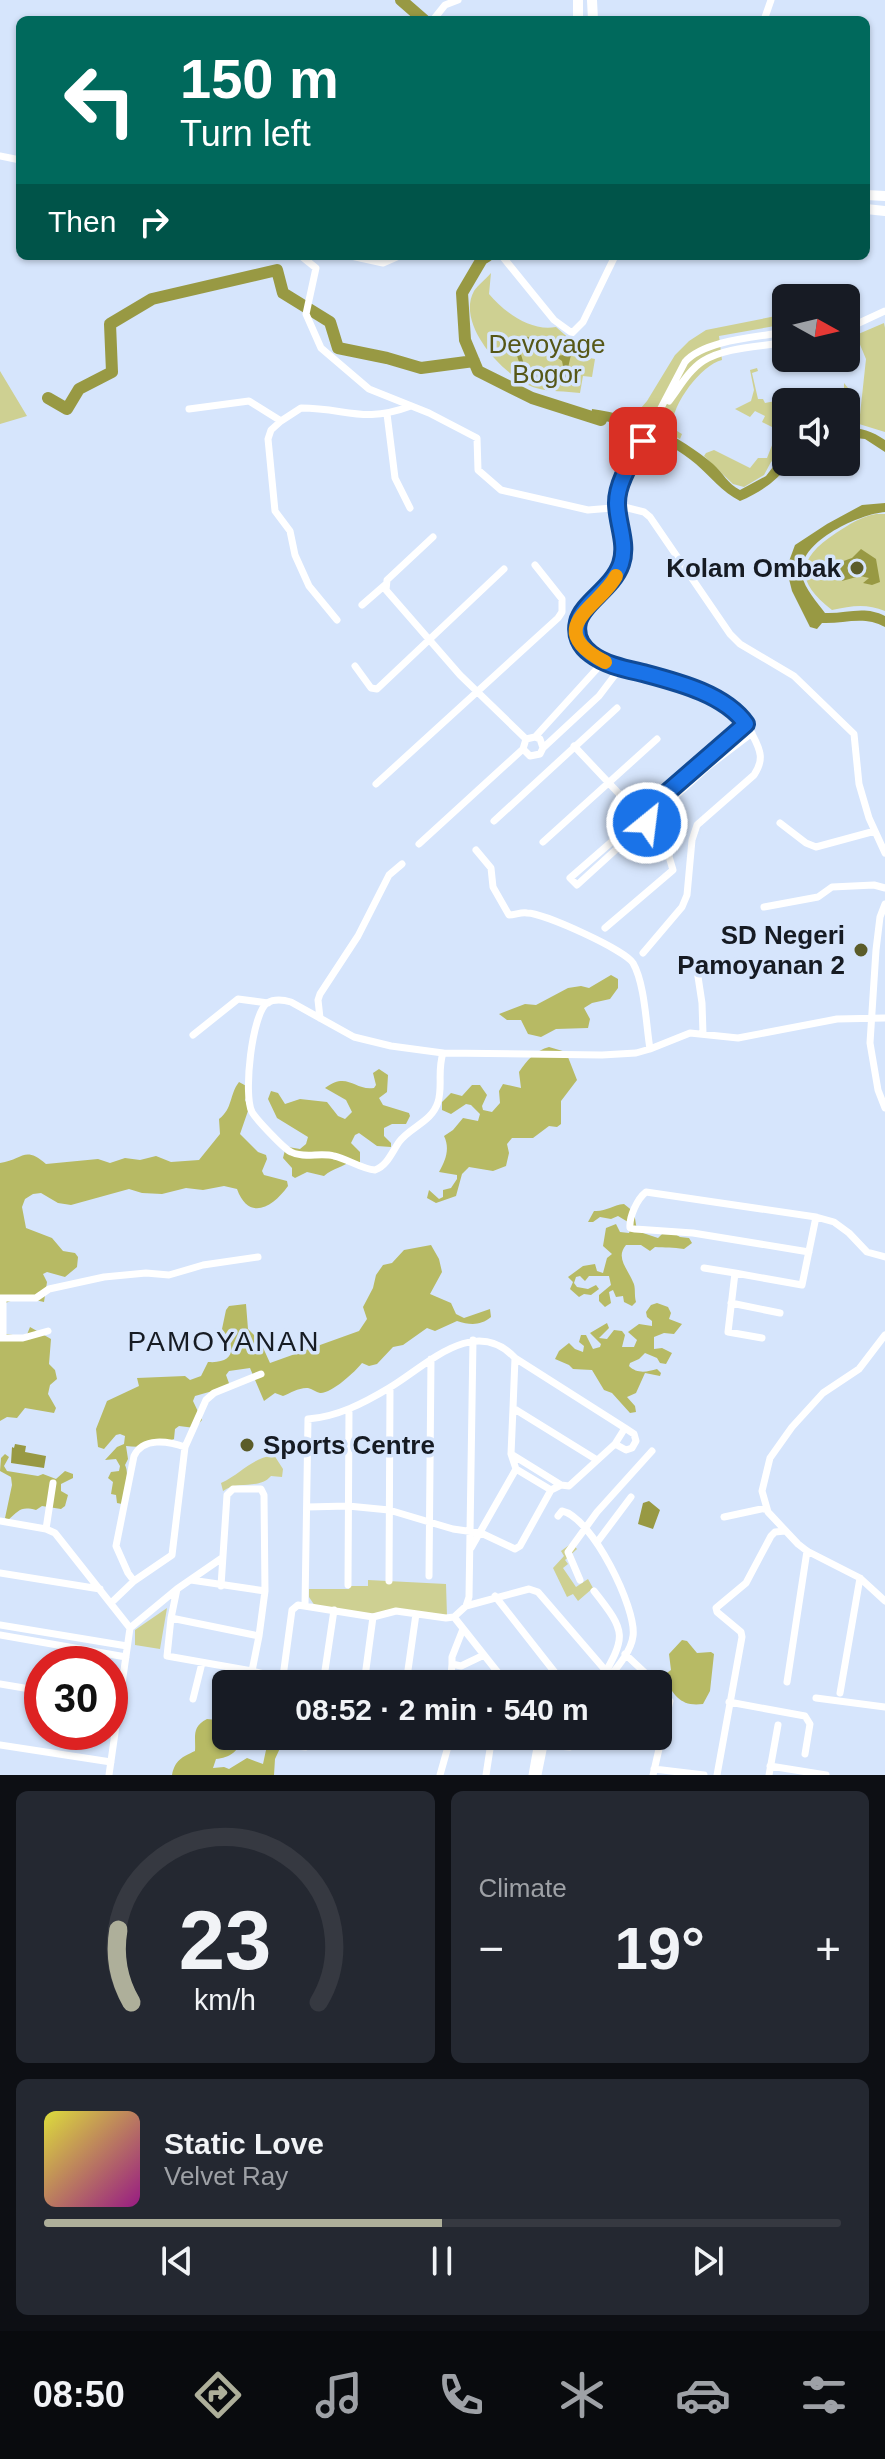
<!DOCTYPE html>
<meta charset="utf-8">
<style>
body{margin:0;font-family:Helvetica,sans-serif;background:#242831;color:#f1f3f6;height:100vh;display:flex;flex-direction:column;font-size:30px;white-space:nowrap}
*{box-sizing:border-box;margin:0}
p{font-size:26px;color:#9ea1a6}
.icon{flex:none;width:44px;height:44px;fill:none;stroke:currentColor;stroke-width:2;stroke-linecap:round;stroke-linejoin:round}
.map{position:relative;height:1775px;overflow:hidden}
.sheet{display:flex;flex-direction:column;gap:16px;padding:16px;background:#0d0f14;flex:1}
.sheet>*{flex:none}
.guide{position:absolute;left:16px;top:16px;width:854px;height:244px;border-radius:12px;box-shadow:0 2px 6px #0004;background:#00695c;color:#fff;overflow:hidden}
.needle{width:52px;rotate:98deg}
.tools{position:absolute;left:772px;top:284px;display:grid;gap:16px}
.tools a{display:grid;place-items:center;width:88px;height:88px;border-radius:12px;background:#171b24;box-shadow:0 2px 6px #0004;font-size:40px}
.speed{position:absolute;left:24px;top:1646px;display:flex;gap:16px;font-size:40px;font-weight:700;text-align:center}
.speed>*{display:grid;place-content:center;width:104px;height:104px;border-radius:50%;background:#171b24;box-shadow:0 2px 6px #0004;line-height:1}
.speed .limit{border:12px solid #d22;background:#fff;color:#111}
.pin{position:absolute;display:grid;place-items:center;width:68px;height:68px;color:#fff;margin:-34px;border-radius:16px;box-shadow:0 4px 12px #0006}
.me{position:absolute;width:88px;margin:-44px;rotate:29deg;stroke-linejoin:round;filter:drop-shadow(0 0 6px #0008)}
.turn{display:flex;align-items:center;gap:28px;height:168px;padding:0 32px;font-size:36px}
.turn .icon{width:104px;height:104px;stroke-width:2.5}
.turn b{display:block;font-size:56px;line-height:68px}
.then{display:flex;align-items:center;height:76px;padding:0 32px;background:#0003;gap:16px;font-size:30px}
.big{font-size:60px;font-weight:700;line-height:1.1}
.sheet .card{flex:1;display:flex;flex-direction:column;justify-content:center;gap:12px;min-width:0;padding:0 28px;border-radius:12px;background:#242831}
.sheet .dial{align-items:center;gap:0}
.dial svg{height:208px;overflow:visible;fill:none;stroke:#363941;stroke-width:7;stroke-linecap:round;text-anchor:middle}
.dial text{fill:#f1f3f6;stroke:none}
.song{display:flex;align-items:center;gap:24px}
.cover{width:96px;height:96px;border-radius:12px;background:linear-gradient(135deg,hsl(60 70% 55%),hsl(310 70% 35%))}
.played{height:8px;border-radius:4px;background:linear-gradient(90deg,#aeaf9a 50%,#363941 50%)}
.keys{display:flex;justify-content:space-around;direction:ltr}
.heat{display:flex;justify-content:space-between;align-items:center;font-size:44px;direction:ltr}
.sheet .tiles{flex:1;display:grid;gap:16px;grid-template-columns:1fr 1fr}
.card:last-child{grid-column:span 2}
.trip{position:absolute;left:212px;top:1670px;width:460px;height:80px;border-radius:12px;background:#171b24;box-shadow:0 2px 6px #0004;font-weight:700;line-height:80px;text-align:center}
.tabs{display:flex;height:128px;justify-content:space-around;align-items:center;background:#090b0e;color:#9ea1a6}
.tabs .icon{width:56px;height:56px}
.tabs .selected{color:#aeaf9a}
.tabs b{font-size:36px;color:#f1f3f6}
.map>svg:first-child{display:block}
</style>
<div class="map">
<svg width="885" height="1775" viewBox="0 0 885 1775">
<rect width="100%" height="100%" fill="#d6e5fc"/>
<path fill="#ced092" d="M491 273 489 294C504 312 531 332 556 327L572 341 584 344 580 356 595 359 592 377 583 376 580 393C566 391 549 392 536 388 506 379 455 325 474 291 478 285 486 279 491 273Z
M786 314V324L719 336 722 360C701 365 671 405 672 428L682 434 680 439 634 416 647 401 675 355 689 341 706 330Z
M884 323 885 328V432L859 424 866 359 856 335Z
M757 368 758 371 752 373 758 399H763L765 403 844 388V383L848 388V394L846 395 845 391 780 404 774 409 777 420 772 427 762 422 765 416 755 411 750 417 735 409 751 401 754 390 750 370Z
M0 371 27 416 0 424Z
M786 422V448L771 462 764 475 744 487 733 484 704 456 706 453 714 450 750 468 758 458H767L774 440Z
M876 514H885V611C866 603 851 606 832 610 793 580 798 558 836 533 850 524 860 517 876 514Z
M274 1455 283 1469 282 1477 271 1476C259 1490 238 1480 223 1491L221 1483C242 1473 250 1459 274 1455Z
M572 1543 577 1549 565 1560 568 1564 563 1568 576 1587 588 1579 593 1588 578 1601 573 1594 567 1597 553 1568 564 1556 561 1551Z
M368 1580 446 1584 447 1616 392 1611 369 1614 315 1606 309 1597V1589H349L350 1586H368Z
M167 1608 160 1649 135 1645V1630Z"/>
<path fill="#b7ba64" d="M611 975 618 979V988L610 999 592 1003 584 1008 590 1019 588 1028 556 1029 541 1037 528 1034 521 1020H507L499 1014 525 1004 536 1005 568 988 581 986 589 988Z
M549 1047 566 1052 577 1080 561 1101V1124L557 1127 549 1126 533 1138H512L507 1144 509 1153 506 1166 493 1171 469 1167 462 1174 456 1196 436 1203 427 1198 429 1190 439 1199 443 1197V1190L451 1188 457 1179V1175L439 1172C446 1160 450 1148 444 1136L453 1130 463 1118 478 1121 480 1114 471 1105 466 1104 451 1114 442 1110V1102L451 1093 462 1096 472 1085H480L487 1095 482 1106 483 1110 492 1112 500 1103 499 1091 503 1084 521 1088 519 1072C526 1061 536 1050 549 1047Z
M379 1069 388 1075 387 1092 379 1098 383 1105 409 1113 410 1116 406 1124H392L384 1128V1136L391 1143V1147L377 1146 359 1133 355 1135 351 1143 360 1152V1163L352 1160C342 1168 333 1168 324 1176L307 1172 295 1178 292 1176V1168L283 1158 285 1150 288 1147 300 1149 306 1144 308 1137 277 1118 268 1099 271 1091 278 1093 285 1104 300 1099 327 1102 338 1116 345 1119 352 1112 346 1100 325 1088C348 1071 354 1091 374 1088L376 1085 373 1073Z
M239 1082 250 1088 245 1100 249 1108 240 1134 258 1152 266 1155 267 1159 262 1171 264 1175 287 1181 288 1186C273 1207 249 1222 237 1189L224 1186 203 1190 186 1188 162 1194 142 1193 129 1189 71 1205 58 1203 41 1193 33 1194 25 1199 22 1207 26 1228 52 1238 63 1251 75 1253 78 1257 77 1267 65 1277 47 1272 43 1274 47 1282 44 1302C26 1297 15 1297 0 1306V1163C23 1160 24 1145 46 1164L98 1159 110 1163 125 1158 140 1160 156 1156 171 1162 199 1160 220 1134 219 1119C233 1108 229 1095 239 1082Z
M624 1204 634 1212 637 1231 658 1238 667 1229 680 1237 689 1238 692 1243 684 1249C673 1247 665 1248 655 1247L650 1251 641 1245H626C615 1258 628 1269 633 1282 636 1287 634 1295 636 1302L632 1306 624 1302 623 1296 616 1297 613 1290 609 1292 611 1303 605 1307 599 1301V1295L611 1285 609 1276H589L585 1281 580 1276 576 1277 574 1283 577 1287 588 1289 596 1285 599 1289 591 1295 584 1294 579 1297 570 1289 573 1282 568 1277 583 1266 595 1264 597 1271 603 1273 607 1258 612 1254 603 1246 606 1228 616 1224 620 1232 629 1233 631 1227 628 1222 618 1216 611 1219 600 1217 593 1222H588L594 1211C606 1212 612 1205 624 1204Z
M431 1245 439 1259 442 1272 430 1294 451 1303 456 1314 464 1318 490 1309 491 1317C480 1326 470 1325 457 1321L435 1331 427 1328 403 1345 393 1347 377 1364 369 1366 362 1363C355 1372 331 1394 320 1393 316 1392 312 1389 308 1388 300 1387 290 1393 283 1396L275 1393 264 1401 250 1368 229 1371 226 1375 230 1386 195 1396 193 1401 202 1420 195 1428 179 1426 175 1429 174 1439C160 1446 141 1448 126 1446L128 1459 125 1465C130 1475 124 1492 122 1504L117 1503 116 1495 111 1494 113 1482 108 1478 111 1472 119 1471 120 1466 116 1459 105 1460 117 1447 124 1444 125 1436 120 1434 116 1435 104 1449 98 1447 96 1429 107 1401 139 1386 137 1378 185 1376 190 1380 201 1376 208 1362C235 1364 237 1347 222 1329L226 1310 229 1306 246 1304 248 1329 260 1341 270 1363 359 1331 367 1319 363 1307 373 1288 376 1275 383 1265 392 1263 404 1250Z
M657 1303 668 1307 671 1313 669 1319 682 1324 674 1334 664 1333 654 1337V1349L662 1348 672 1353 666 1364 660 1363 657 1358 645 1353 639 1359 630 1363 629 1366C637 1374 647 1372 657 1369L661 1373 660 1376 645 1373 636 1393 627 1397 635 1406 636 1412 630 1413 612 1393 604 1390 592 1370 573 1369 569 1365 555 1359 559 1351 569 1343 575 1349 583 1352 584 1346 579 1342 581 1335H586L593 1349 600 1347 601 1344 590 1333 607 1323 609 1328 599 1338 607 1339 614 1330 622 1331 625 1335 622 1347H634L637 1340 628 1332 639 1324 652 1326V1321L647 1317 646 1312 651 1305Z
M30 1327 51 1339 49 1364 55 1370 57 1379 50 1385 48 1394 56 1408 54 1413 25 1408 17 1418 7 1417 0 1421V1333L26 1337Z
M5 1454 9 1457 4 1466 7 1471 38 1476 43 1474 56 1479 65 1471 73 1474V1478L61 1484V1491L68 1495 65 1506 61 1509 42 1506 36 1510C20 1506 19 1511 8 1520L5 1518 12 1485 11 1477 0 1471 1 1458Z
M682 1640 687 1641 697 1653 711 1652 714 1654 710 1691 703 1704C681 1707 675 1696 664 1679V1675L671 1670 669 1654Z
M207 1719 226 1721V1736H241C241 1751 229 1758 216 1759L213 1768 224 1767 229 1769 247 1758 263 1764 269 1736H280L282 1744 275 1759 274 1775H172C175 1760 182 1757 195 1751 196 1737 191 1727 207 1719Z"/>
<path fill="#989943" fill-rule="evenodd" d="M524 336 540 340H562L573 346 565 381C537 383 515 374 516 343ZM527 342 559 343 568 347 564 355 555 356 562 361 565 376C554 380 535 374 525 368L520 351Z
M592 409C635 414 680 436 713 464 723 473 728 484 740 490L766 476 786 450V462H791C777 481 761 492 740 501 722 492 711 477 696 464 667 440 628 423 591 419Z
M846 427C861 428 872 431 885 440V452L865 439 846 437Z
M885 503V512C859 514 795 543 802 576 805 589 817 602 825 613 846 614 864 605 885 616V627C864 615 844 624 822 623L817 629 810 627 792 591 788 575V564L795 545 827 524 862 505Z
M861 549 876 559 880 582 872 585 863 583 869 578 860 576 842 581 835 564 852 558Z
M15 1444 26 1446 25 1452 46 1456 44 1468 11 1463 12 1447 14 1448Z
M649 1501 660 1510 653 1529 638 1524 643 1503Z"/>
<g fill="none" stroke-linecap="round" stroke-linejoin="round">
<path stroke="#989943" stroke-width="12" d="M401 0 424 20
M487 256 482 259 462 293 465 340 478 371 532 398 601 420
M48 398 67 409 79 389 112 372 110 324 152 299 277 270 283 293 330 322 338 348 387 358 421 368 474 361"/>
<path stroke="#fff" stroke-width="7" d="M433 20 445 5 458 0
M764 20 771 0
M0 156 20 160
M301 256 316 268 306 314 321 348 369 389 429 413 477 438 478 470 501 490 588 510 624 507 644 512 650 517 730 634 740 644 794 676 854 734 859 784 869 818 885 853
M351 256 383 263 399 256
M502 256 554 320 572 333 583 322 615 256
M846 329 885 311
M669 401C679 388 689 370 703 361 726 347 760 347 786 342
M189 409 249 401 281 421 301 408C347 408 362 424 411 406
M387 414 395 478 410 508
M281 421 271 430 268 439 275 511 290 531 295 555 309 586 337 620
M433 537 387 580 386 590 460 675 526 739
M362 605 385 585
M355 666 371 688 377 689 504 569
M535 737 540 739 543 748 540 754 530 756 523 749 526 739 535 737 604 661
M574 746 640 816
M543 748 599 696 621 667
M376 784 558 618 562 612V599L535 565
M645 813 650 819 644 824 640 821 642 814 746 724
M639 818 570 878 577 885 644 824
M650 819 710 765 752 733
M494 821 617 708
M780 823 806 843 816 847 875 831
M543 842 657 739
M419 844 523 749
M885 904 880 917 876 950 870 1043 878 1090 885 1108
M764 907 818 897 832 887 874 885 885 888
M605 928 673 870 665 843 647 823
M643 953 682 907 687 895 692 840 697 825 754 775C764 760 761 751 753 736 748 725 741 714 731 707 711 694 685 685 663 678 640 671 585 665 578 637 571 608 607 595 617 572 630 544 612 517 619 488L685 362C704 340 757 337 786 332
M697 970 702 1003 703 1034
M320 1018 318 1000 320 994 358 936 389 875 402 864
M193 1035 238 999 268 1003
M650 1049 690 1033 738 1038 837 1019 885 1018
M443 1053 391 1046 354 1037 291 1002C284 1000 274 999 267 1003 252 1014 243 1095 252 1112 256 1119 284 1149 291 1152 304 1159 320 1152 334 1156 348 1159 361 1169 375 1170 387 1166 392 1152 399 1142 410 1127 432 1122 438 1102 443 1086 437 1072 443 1053L602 1055 636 1053 650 1049C646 1025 645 984 633 963 625 950 544 913 527 913 521 912 515 915 509 915L493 887 491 868 476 850
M809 1252 693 1233 635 1229 630 1228C629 1217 637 1199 646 1192L816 1217
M704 1268 735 1273
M0 1298H36L49 1289 104 1277 146 1273 169 1275 203 1265 258 1257
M3 1299V1338
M731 1303 780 1313
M885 1335 859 1369 823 1393 792 1427 770 1458 762 1491 768 1512 798 1544 807 1551 860 1578 885 1601
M0 1338H23L48 1331
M762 1338 728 1332 735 1273 802 1285 816 1217 834 1222 849 1233 867 1252 885 1257
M513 1408 511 1454 561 1485
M511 1454 516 1469 551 1490
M597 1460 513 1408 515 1358 625 1428
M307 1507 348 1506 389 1510 453 1529 481 1533 515 1549 520 1546 551 1490 561 1485 569 1486 615 1444 625 1428 634 1434 636 1441 632 1448 626 1450 615 1444
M558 1516 562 1511C592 1517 637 1609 633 1636 631 1653 614 1671 604 1684
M724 1517 766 1508
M0 1521 46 1529 55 1533 130 1628
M46 1529 53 1483
M598 1541 631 1497
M471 1548 516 1469
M0 1573 100 1589
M429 1576 431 1359
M191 1580 265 1591 259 1636
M580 1580 568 1552 597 1512 652 1451
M134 1581 128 1573 116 1546 134 1456C143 1437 168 1441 185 1447
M389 1581 390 1388
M348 1585 349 1409
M221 1586 227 1495 233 1489H261L264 1495 265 1591
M594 1591C628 1634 626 1636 599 1684
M495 1596 564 1684
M111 1603 134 1581 172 1555 185 1447 206 1400 214 1393 261 1374
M305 1605 308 1419C337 1417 364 1403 389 1388 425 1367 474 1314 515 1358
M466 1606 469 1597 473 1340
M454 1617 507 1684
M171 1618 259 1636 252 1671 167 1656Z
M171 1618 177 1589 222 1558
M0 1625 127 1646
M463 1629 452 1657V1664L461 1666 484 1655
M0 1635 126 1657
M625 1654 657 1684
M252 1671 277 1677
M451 1676 452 1664
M787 1682 807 1551
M0 1684 42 1691
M232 1684 236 1670
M282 1684 292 1610 298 1605 373 1617 396 1611 446 1618 454 1617 466 1606 529 1589 538 1592 606 1671
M323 1684 334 1610
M364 1684 373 1617
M406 1684 416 1614
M840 1693 860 1578
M816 1698 885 1707
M193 1699 202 1663
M729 1702 805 1716 810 1724 805 1754
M224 1709 226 1702
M286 1736V1745L306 1747 309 1738
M295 1736 362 1746
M550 1736 563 1740 570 1736
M0 1745 111 1762
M770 1766 826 1775
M654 1769 704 1775
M109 1775 130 1628 177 1589
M440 1775 451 1736
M486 1775 492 1736
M532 1775 539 1736
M538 1775 544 1745 570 1747 582 1743 583 1736
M653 1775 670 1701 658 1685
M717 1775 742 1637 741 1632 717 1612 716 1608 746 1583 771 1536 775 1532 785 1531
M769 1775 778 1725"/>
<path stroke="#fff" stroke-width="10" d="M578 0V20
M592 0 593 20
M866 195 885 196
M866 209 885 211"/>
</g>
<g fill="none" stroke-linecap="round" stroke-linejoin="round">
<defs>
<path id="route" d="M643 441C633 459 617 481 617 503 617 523 628 544 621 564 613 588 582 603 578 622 575 635 580 646 591 654 605 665 626 669 643 673 677 682 725 694 746 724L640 816V821L647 823"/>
</defs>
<use href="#route" stroke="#114b97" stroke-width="20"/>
<use href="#route" stroke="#1a73e8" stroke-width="14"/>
<path stroke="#f59e0b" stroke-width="14" d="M605 662C540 628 601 606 616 576"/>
</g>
<g fill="#5b5c29" stroke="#d6e5fc" stroke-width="3">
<circle cx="857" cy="568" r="8"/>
<circle cx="861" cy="950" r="8"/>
<circle cx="247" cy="1445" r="8"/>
</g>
<g text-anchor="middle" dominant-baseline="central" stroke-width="7" stroke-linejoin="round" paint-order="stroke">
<g font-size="26" fill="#565717" stroke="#d6e5fc">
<text x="547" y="344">Devoyage<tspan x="547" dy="30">Bogor</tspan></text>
</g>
<g font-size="26" font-weight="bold" fill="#161b23" stroke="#d6e5fc" text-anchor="end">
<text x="841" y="568">Kolam Ombak</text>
<text x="845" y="935">SD Negeri<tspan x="845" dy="30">Pamoyanan 2</tspan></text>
<text x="263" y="1445" text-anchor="start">Sports Centre</text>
</g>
<g font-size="28" letter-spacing="2" fill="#161b23" stroke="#d6e5fc">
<text x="224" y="1341">PAMOYANAN</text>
</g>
</g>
</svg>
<div class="tools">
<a><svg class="needle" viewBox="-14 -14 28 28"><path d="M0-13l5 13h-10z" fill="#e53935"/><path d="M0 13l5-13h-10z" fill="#9ea1a6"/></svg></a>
<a><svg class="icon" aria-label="sound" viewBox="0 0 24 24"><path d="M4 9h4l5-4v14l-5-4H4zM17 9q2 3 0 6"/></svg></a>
</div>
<div class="speed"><div class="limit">30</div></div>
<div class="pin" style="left:643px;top:441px;background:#d93025"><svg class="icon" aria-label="arrive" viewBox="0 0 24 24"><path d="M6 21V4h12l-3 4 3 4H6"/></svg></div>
<svg class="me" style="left:647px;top:823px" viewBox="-20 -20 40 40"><circle r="17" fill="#1a73e8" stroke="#fff" stroke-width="3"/><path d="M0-11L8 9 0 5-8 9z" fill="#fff"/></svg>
<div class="trip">08:52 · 2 min · 540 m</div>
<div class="guide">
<div class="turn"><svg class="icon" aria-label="left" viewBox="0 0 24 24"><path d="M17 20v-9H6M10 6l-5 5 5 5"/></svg><div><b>150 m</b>Turn left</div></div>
<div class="then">Then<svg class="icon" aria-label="right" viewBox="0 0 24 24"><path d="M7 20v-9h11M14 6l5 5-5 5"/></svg></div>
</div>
</div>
<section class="sheet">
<div class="tiles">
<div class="card dial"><svg viewBox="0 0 100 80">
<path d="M14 69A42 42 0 1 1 86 69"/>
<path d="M14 69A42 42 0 0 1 9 41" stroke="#aeaf9a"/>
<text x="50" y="56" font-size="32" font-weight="700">23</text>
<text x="50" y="72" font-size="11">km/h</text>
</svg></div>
<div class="card"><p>Climate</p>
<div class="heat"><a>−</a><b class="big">19°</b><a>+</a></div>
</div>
<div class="card">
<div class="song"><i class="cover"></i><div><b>Static Love</b><p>Velvet Ray</p></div></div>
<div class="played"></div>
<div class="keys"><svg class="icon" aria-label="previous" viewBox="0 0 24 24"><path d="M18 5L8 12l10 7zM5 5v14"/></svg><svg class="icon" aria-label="pause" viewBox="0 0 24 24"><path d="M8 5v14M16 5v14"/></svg><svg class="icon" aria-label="next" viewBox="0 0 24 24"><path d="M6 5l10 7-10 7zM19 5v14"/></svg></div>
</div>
</div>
</section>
<nav class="tabs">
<b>08:50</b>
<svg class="icon selected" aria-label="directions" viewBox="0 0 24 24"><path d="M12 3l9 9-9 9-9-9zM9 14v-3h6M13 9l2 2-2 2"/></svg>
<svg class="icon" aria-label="music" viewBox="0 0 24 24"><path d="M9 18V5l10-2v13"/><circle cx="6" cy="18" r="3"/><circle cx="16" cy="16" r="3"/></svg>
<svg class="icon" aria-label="phone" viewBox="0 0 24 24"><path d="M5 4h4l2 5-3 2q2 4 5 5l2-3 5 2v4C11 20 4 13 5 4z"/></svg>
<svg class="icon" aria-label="climate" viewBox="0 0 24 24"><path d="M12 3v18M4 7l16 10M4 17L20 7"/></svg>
<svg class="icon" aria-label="car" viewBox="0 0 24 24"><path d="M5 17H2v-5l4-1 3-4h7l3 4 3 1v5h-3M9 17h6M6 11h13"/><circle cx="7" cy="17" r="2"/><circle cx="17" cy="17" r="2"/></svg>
<svg class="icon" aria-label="filters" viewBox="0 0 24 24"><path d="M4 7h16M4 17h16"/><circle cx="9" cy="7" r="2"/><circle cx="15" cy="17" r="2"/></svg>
</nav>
